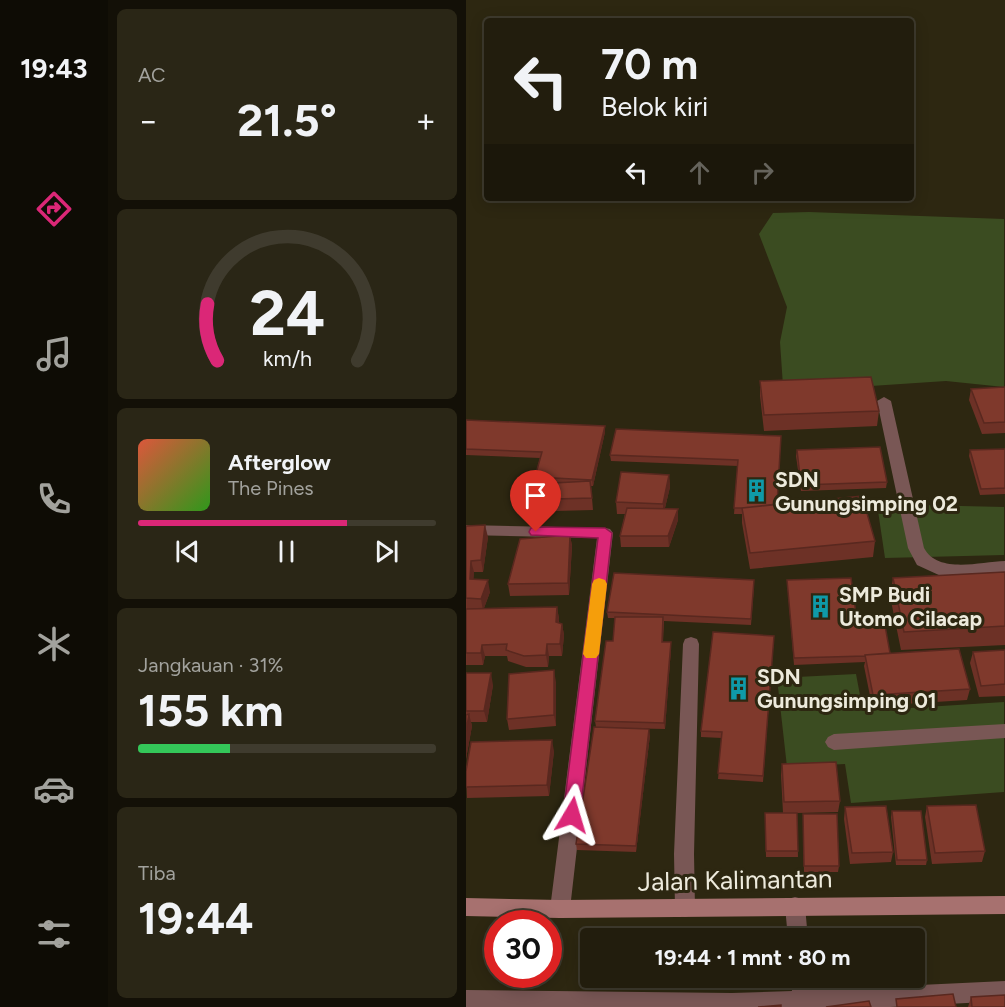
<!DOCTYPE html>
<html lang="id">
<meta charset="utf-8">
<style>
body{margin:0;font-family:Figtree,sans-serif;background:#2a2616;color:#f1f3f6;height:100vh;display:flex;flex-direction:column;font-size:22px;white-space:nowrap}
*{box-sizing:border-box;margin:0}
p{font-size:20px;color:#a2a29d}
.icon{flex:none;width:33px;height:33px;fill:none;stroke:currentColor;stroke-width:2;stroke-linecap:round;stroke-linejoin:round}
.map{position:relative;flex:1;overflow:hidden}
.sheet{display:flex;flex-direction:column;gap:9px;padding:9px;background:#131007;width:358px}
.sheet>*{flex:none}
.guide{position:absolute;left:18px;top:18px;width:430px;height:183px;border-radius:6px;box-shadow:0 3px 15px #0003,0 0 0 2px #3f3b2e;background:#221d0d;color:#f1f3f6;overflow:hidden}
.speed{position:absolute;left:18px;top:910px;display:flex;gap:12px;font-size:30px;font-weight:700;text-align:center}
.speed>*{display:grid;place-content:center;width:78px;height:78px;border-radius:50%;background:#221d0d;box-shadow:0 3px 15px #0003,0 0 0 2px #3f3b2e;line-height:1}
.speed .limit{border:9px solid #d22;background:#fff;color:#111}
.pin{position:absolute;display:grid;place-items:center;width:51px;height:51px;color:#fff;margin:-62px -26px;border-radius:50% 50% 50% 0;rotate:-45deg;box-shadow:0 0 6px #0007}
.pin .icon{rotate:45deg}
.me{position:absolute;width:66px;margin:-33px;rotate:7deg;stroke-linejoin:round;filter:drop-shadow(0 0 4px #0008)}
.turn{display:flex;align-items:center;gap:21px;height:126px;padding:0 18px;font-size:27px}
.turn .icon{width:78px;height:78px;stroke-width:2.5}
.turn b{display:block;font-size:42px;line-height:51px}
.lanes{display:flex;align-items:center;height:57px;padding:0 18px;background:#0003;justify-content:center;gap:30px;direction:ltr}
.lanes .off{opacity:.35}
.big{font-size:45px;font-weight:700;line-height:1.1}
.sheet .card{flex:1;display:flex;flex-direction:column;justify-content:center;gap:9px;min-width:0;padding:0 21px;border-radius:9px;background:#2a2616}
.sheet .dial{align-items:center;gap:0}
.dial svg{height:156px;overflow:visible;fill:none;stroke:#3f3b2e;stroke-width:7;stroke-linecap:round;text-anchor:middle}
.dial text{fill:#f1f3f6;stroke:none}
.song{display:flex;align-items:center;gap:18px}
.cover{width:72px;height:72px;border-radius:9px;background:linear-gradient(135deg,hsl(10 70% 55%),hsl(110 70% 35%))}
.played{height:6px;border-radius:3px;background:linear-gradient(90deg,#db2777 70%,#3f3b2e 70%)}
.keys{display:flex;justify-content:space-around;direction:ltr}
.heat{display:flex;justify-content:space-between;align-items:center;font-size:33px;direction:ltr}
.charge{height:9px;border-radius:4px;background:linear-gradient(90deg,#34c759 31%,#3f3b2e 0)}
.trip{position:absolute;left:114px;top:928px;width:345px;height:60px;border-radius:6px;background:#221d0d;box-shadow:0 3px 15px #0003,0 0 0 2px #3f3b2e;font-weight:700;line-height:60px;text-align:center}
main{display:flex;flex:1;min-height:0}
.menu{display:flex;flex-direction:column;width:108px;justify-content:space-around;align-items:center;background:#0e0c05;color:#a2a29d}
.menu .icon{width:42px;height:42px}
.menu .on{color:#db2777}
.menu b{font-size:27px;color:#f1f3f6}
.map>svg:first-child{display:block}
</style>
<main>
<nav class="menu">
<b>19:43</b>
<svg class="icon on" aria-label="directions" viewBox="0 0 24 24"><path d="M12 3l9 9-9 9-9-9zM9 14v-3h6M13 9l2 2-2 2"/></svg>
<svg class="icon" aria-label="music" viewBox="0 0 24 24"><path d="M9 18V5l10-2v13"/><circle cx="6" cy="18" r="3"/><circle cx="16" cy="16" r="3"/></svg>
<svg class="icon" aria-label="phone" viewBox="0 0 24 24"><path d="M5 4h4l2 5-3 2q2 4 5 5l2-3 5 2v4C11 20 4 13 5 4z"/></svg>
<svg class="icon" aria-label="climate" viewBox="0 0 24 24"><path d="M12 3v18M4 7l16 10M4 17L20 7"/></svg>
<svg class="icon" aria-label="car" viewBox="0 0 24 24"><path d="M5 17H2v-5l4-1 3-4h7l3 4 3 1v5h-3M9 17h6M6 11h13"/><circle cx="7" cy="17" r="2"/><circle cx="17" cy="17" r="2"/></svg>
<svg class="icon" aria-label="filters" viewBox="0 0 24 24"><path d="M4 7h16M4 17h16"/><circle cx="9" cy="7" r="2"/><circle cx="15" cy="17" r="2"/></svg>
</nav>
<section class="sheet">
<div class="card"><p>AC</p>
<div class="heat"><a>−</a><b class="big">21.5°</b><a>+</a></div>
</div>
<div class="card dial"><svg viewBox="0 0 100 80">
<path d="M14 69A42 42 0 1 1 86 69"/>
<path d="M14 69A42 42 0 0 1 9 40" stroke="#db2777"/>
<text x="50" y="56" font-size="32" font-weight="700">24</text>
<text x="50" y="72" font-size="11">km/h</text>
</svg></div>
<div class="card">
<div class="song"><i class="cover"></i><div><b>Afterglow</b><p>The Pines</p></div></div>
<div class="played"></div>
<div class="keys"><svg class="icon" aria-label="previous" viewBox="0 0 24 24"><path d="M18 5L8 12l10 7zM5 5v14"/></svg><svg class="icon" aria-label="pause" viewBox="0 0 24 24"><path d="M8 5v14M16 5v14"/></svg><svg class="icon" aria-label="next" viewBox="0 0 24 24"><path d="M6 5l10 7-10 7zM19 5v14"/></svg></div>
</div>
<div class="card"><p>Jangkauan · 31%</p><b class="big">155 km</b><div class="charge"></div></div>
<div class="card"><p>Tiba</p><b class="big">19:44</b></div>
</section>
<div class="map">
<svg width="539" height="1007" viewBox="0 0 539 1007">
<rect width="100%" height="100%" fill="#2d2711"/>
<path fill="#3b4c21" d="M343 212 538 219V387L480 381 360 389 317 386 314 342 321 307 293 234 307 213Z
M411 504 538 507V555L419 558Z
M390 674 397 711 538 702V792L385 803 379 764 321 767 311 678Z"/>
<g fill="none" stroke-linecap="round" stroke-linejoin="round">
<path fill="#795755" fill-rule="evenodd" d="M418 397 425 401 458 548C472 574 513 562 539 561V573L475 576 451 565 442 548 411 401Z"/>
<path fill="#795755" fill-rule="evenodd" d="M0 525 139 528 144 529 147 533 104 909 101 916 94 918 87 916 84 909 131 538 0 535Z
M225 637 231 639 233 644 228 854 229 908 226 915 219 917 212 915 209 908 208 854 217 644 219 639Z
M539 724V738L368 750 362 747 359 742 362 737 368 734Z
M329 897 336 899 339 906 342 939H322L319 906 322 899Z
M324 978H346L347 990 539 981V1001L424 1007H0V990L266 993 326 991Z"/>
<path fill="#a7716f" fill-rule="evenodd" d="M539 896V914L94 918 0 916V898L94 900Z"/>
</g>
<path fill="#6d3126" d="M294 381 413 411 411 426 298 431 294 396Z
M539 387V433L516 434 503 400 505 389Z
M0 420 139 426V432L127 486H125L127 510 89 511 88 499V484H70L69 477 74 458 0 455Z
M315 436 311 504 409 541 407 557 284 569 276 523V514H268L272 466 145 461 144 455Z
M539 449V494L514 495 503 456 504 450Z
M331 450 421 482 420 488 335 491 330 456Z
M203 475 204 487 199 508 212 509V520L203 547H155L154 536 159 514H151L150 502Z
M0 526 22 537 17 572H8L7 579 24 592 18 608 91 607 93 619V623L96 624 98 635 96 656H83L82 667H60L42 661 41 656H19L17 665H0Z
M104 535 106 546 103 595 44 596 42 584Z
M539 572V645L435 650 424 596 427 578Z
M321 580 391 621 424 653 504 689 501 700 406 706 398 666 399 662 328 665Z
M288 586 285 625 198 621 197 642 205 648 199 729 152 728 184 735 170 852 111 850 110 844 130 727 129 721 147 641 149 618H142L141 612Z
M308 636 297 782 252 779 256 738 235 737V731Z
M539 650V696L513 697 504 663 507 652Z
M0 673 27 685 21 722H5L6 726 0 759Z
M90 682V726L43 730 41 719Z
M88 751 83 796 1 798 0 771Z
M316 764 374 801 372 812 331 813 332 857H300L299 813H317L315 775Z
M461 806 519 851 516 862 466 864 459 817Z
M379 807 427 852 425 862 384 864 378 819Z
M426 811 461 860 460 865H430L425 817Z
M337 814 373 866 372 872H338Z
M505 997 539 1007H502Z"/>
<path fill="#59281f" d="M139 426V432L127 486 126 480Z
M203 475 204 487 197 516V504Z
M212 509V520L203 547 202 536Z
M19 525 22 537 17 572 15 560Z
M104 535 106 546 103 595 102 583Z
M5 561 8 572 7 591 4 579Z
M22 580 24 592 17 611 15 599Z
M91 607 93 619 92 633 90 622Z
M96 624 98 635 96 656 94 644Z
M205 642V648L199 729 198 723Z
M81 644 83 656 82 667 80 655Z
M16 645 19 656 17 665 15 653Z
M88 670 90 682V726L88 715Z
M25 673 27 685 21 722 18 711Z
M3 714 6 726 0 759V732Z
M183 729 184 735 170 852V846Z
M86 740 88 751 83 796 81 785Z"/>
<path fill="#7f392c" stroke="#59281f" stroke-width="1.5" d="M405 377 413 411 298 415 294 381Z
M539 387V422L518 423 505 389Z
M0 420 139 426 126 480 69 477 76 452 0 449Z
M150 429 315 436 311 504 276 508H268L272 460 144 455Z
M414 447 421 482 335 485 331 450Z
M539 449V488L515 489 504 450Z
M155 472 203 475 197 504 150 502Z
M124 481 126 498 88 499V483Z
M396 496 409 541 284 553 276 508Z
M161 508 212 509 202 536H154Z
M19 525 15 560 5 561 4 579 22 580 15 599 0 598V526Z
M104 535 102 583 42 584 54 539Z
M539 572V626L438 632 427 578Z
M148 573 288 580 285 619 141 612Z
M385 578 391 621 418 620 424 653 399 655V656L328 658 321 580Z
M91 607 90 622 96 624 94 644H81L80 655 58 656 40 650 41 644 16 645 15 653H0V609Z
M149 617H197L196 642H205L198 723 129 721 140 641H147Z
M247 632 308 636 297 776 252 773 256 732 235 731Z
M493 649 504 689 407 695 399 655Z
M539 650V684L515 686 507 652Z
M88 670V715L41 719 43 674Z
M0 673H25L18 711H0Z
M3 714 0 732V715Z
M128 727 183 729 170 846 110 844Z
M86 740 81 785 0 787V771L5 742Z
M370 762 374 801 318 802 316 764Z
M510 805 519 851 469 853 461 806Z
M420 806 427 852 386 853 379 807Z
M426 811H455L461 860H431Z
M299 813H331L332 851H300Z
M337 814H371L373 866H338Z
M487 994 490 1007H431L430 999Z
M539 995V1007H506L505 997Z
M403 1001 405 1007H360Z
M315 1005V1007H292Z"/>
<path fill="#db2777" stroke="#8e194d" stroke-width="1.5" d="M70 527 139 528 146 533 114 815 112 820 106 823 100 820 97 815 132 538 65 535 63 532 65 528Z"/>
<path fill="#f59e0b" d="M133 578 139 580 141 584 133 654 130 658H120L117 654 126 584 128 580Z"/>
<defs>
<symbol id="building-bare" viewBox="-9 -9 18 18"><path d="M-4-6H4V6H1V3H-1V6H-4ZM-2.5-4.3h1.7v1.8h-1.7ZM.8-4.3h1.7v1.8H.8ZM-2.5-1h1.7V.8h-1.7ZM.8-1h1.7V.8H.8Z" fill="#0f9aa8" stroke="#2d2711" stroke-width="2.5" paint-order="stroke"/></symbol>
</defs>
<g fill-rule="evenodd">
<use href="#building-bare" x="274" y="474" width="33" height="33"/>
<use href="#building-bare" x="338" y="590" width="33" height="33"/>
<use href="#building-bare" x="256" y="672" width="33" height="33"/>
</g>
<g text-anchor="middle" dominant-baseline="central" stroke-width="6" stroke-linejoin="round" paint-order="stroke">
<g font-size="21" font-weight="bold" fill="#edeadc" stroke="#2d2711" text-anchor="start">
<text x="309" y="479">SDN<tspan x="309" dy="24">Gunungsimping 02</tspan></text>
<text x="373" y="594">SMP Budi<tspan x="373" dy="24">Utomo Cilacap</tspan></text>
<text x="291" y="676">SDN<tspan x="291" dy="24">Gunungsimping 01</tspan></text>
</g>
<g font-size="26" fill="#edeadc" stroke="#2d2711">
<text transform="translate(269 880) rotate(-1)">Jalan Kalimantan</text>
</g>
</g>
</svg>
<div class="speed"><div class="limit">30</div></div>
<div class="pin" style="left:70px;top:532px;background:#d93025"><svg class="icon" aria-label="arrive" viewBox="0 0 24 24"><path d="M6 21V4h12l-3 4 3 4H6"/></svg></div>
<svg class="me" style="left:106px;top:815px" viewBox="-20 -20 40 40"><path d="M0-17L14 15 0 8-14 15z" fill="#db2777" stroke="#fff" stroke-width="4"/></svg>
<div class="trip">19:44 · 1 mnt · 80 m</div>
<div class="guide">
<div class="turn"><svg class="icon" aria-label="left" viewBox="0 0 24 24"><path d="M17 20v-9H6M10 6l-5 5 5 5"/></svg><div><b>70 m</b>Belok kiri</div></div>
<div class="lanes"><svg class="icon" aria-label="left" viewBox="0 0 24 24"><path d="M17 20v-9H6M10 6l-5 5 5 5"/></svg><svg class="icon off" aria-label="ahead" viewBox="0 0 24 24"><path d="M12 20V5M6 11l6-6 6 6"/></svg><svg class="icon off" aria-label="right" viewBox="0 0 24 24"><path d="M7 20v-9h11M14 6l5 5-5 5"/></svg></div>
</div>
</div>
</main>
